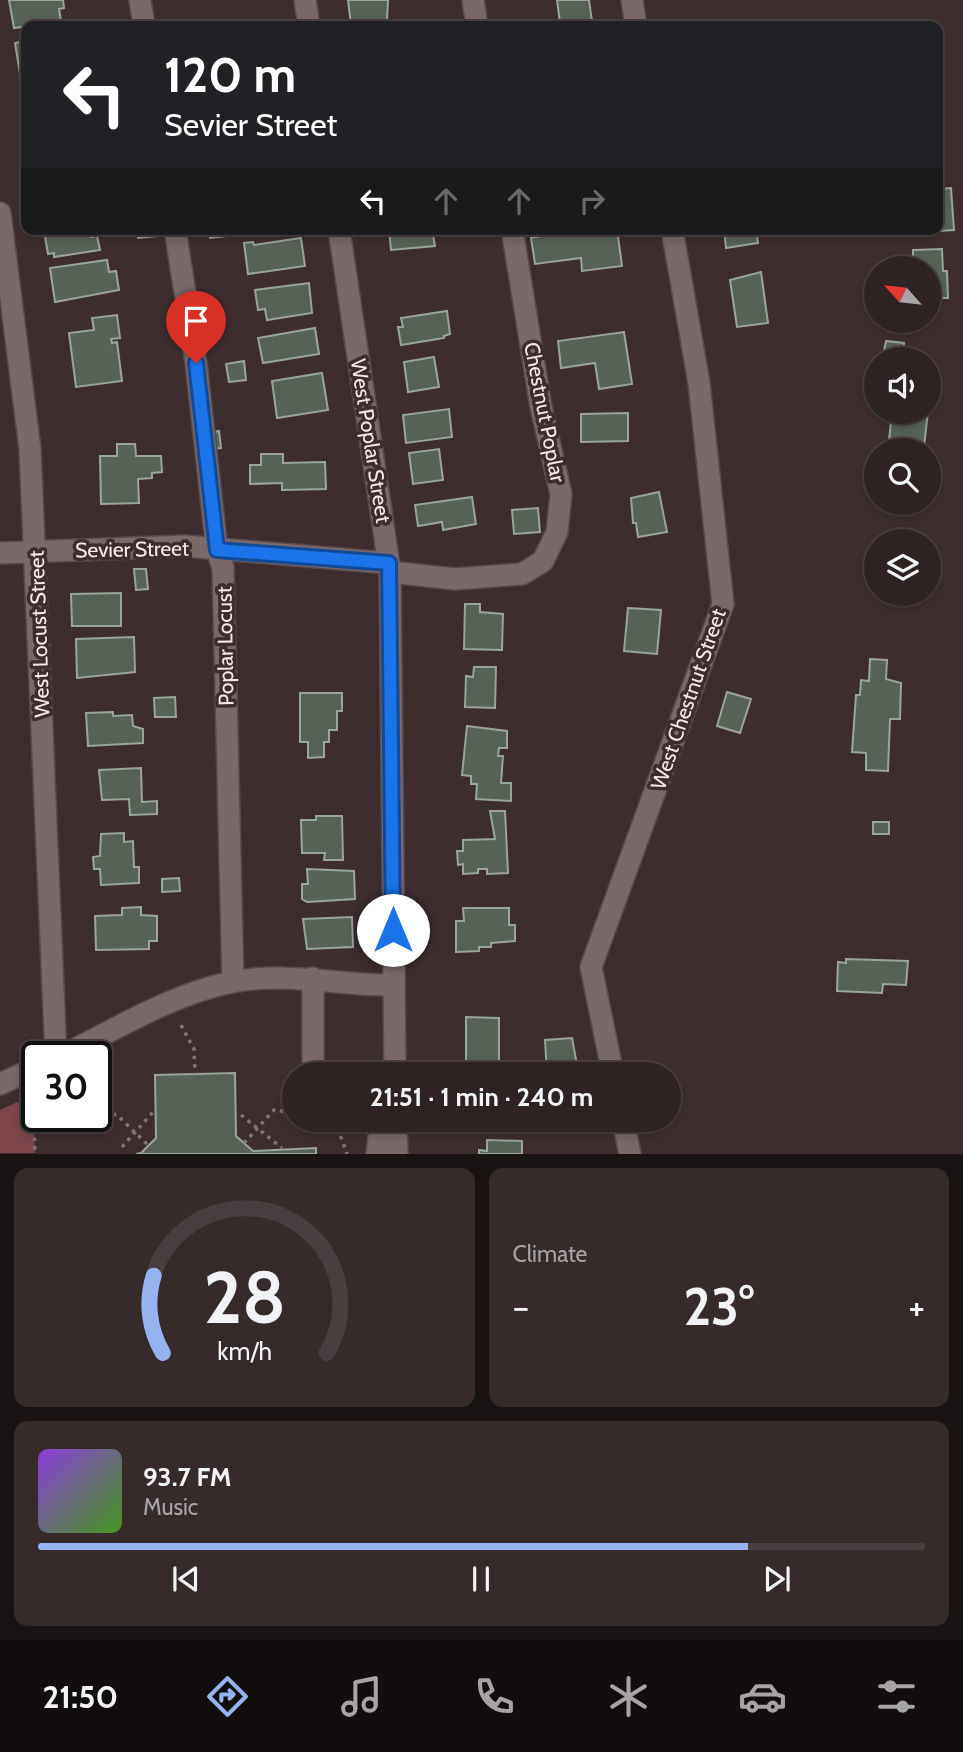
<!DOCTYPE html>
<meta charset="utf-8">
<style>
body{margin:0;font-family:Cabin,sans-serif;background:#362a2b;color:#f1f3f6;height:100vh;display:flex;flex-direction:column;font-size:26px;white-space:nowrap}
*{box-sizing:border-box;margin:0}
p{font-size:23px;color:#a7a4a6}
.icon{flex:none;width:38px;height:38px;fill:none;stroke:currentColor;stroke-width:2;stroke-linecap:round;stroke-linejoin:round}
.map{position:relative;height:1154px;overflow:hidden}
.details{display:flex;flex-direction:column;gap:14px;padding:14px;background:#191313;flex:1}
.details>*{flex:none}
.banner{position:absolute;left:21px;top:21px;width:922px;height:214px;border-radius:14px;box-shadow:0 4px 10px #0003,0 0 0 2px #493f41;background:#202124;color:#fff;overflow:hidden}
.needle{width:46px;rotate:297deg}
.fabs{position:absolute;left:864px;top:256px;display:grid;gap:14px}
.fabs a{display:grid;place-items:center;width:77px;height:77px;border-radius:50%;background:#2e2223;box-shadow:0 4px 10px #0003,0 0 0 2px #493f41;font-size:35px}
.speed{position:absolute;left:21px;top:1041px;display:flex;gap:14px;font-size:35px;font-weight:700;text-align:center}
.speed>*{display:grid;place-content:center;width:91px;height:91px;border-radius:50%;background:#2e2223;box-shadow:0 4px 10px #0003,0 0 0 2px #493f41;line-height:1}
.speed .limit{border:4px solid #111;border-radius:10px;background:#fff;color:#111}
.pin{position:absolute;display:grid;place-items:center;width:60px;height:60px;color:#fff;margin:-72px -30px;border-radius:50% 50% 50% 0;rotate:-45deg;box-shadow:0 0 7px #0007}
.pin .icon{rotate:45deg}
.me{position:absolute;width:77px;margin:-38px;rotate:0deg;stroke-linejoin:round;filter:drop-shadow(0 0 5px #0008)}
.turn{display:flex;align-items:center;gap:24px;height:147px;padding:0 28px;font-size:32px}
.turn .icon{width:91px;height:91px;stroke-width:2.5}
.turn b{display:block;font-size:49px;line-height:60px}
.lanes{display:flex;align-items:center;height:66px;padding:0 28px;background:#0003;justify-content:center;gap:35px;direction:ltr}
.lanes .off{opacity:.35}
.big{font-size:52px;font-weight:800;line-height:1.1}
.details .tile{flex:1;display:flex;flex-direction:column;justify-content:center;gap:10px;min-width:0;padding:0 24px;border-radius:14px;background:#362a2b}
.details .dial{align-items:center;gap:0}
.dial svg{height:182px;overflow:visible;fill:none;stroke:#493f41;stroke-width:7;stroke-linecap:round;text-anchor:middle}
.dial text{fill:#f1f3f6;stroke:none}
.song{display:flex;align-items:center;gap:21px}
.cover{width:84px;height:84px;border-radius:10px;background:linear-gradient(135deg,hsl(270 70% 55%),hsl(100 70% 35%))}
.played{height:7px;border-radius:4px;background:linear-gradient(90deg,#95b2f1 80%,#493f41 80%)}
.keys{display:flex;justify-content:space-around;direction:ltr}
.heat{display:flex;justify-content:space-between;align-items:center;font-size:38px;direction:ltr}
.details .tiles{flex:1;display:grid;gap:14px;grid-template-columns:1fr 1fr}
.tile:last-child{grid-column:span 2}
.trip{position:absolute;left:282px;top:1062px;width:399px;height:70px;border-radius:35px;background:#2e2223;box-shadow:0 4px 10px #0003,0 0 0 2px #493f41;font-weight:800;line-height:70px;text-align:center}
.tab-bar{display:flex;height:112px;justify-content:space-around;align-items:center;background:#120e0e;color:#a7a4a6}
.tab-bar .icon{width:49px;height:49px}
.tab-bar .selected{color:#95b2f1}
.tab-bar b{font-size:32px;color:#f1f3f6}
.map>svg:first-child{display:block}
</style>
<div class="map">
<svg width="963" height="1154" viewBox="0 0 963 1154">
<rect width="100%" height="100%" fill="#3e2d2f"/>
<path fill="#7e454b" d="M33 1095 35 1153H0V1110Z"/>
<path fill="#576256" stroke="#99a598" stroke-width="2" d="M9 0H63L64 8 59 9 61 21 14 28Z
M348 0H388L387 21 351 25Z
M557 0H589L592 21 560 23Z
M26 41V73L20 74 15 43Z
M22 93H26V122Z
M951 188 954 230 922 232V229H938V189Z
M90 229 91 237 97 236 100 250 54 257V253L48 254 44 231Z
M137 229H157V236L138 238Z
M209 229H226V236L210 238Z
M389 229H432L435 246 391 250Z
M575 229H617L622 266 582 271 581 258 535 264 531 238Z
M724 229H756L758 243 726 248Z
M301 238 305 266 248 274 244 243 253 242 254 245Z
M942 249 943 271H947L948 298H936V306H929V268H913V250Z
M107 260 109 272 116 271 119 290 55 302 50 268Z
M761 272 768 323 737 327 730 280Z
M309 283 312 313 267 320 265 309 258 310 255 290Z
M447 311 450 334 444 336V338L401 345 398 327H403L401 318Z
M117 315 120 338 111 339 112 343 117 342 122 381 76 387 69 333 94 330 92 318Z
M315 328 319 354 263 363 258 338Z
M624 332 632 384 599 389 595 363 561 368 558 341Z
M886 341 904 343 903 354 884 351Z
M434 357 439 387 408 392 404 362Z
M244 361 246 380 229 382 226 364Z
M929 363H934L929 399Z
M322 373 328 410 277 418 272 381Z
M449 409 452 437 406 443 403 415Z
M887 411H928L924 447 905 444V450H888L892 412Z
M628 413V441L581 442V414Z
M219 431 221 448 211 449 209 433Z
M117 444H135L136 456H161L162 472 152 473V478L138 479 139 503 101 504 100 456H117Z
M439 449 443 480 413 484 409 453Z
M261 454H283V463L325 462 326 489 282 490V483L250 484V465H261Z
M659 492 667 532 638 537 636 523H633L631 498Z
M472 497 476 524 443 530 442 522 418 526 415 505Z
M538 508 540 532 514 534 512 510Z
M134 569H146L148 589 136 590Z
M121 593V626H72L71 594Z
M465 604H480V612L503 614 502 650 464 649Z
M628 608 661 610 657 654 624 651Z
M134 637 135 672 77 678 76 639Z
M870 659 887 660 886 679 901 683 900 719H890L888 771 866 770V753L852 752 856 695H860L861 680 869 681Z
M474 667H496L495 708 465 707 466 676 473 677Z
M727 692 751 699 740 733 717 726Z
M300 693H342V711H337V730H329V742H324V757L308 758V742H300Z
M175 697 176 717H155L154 698Z
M113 712V716L132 715 133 726 143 729V743L88 746 86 713Z
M467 726 507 731V748H499L498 756H503L501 783H511V801L476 799 477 784H471V776L462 775Z
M141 768 142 802 157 801V814L130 815 129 799 102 800 99 770Z
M490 811H505L508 873 487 874V869H478V873L463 874V864L458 865 457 851H463V840L495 839Z
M316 816H342L343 860H324L325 853H302L301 820H316Z
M873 822H889V834H873Z
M124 833V842L133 841 134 867H139V883L101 885 100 869H94L93 857 100 856 101 834Z
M307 869 354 871 355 899 307 902 302 899V884H308Z
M179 878 180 891 162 892V879Z
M141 907V915L157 916V941H149V949L96 950 95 916 122 915V908Z
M463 908H509V925H515V941L491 943V947H479V951L456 952V921H464Z
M352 917 353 947 307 949 303 919Z
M846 959 908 961 906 985 883 984 882 993 837 991 838 962 846 963Z
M466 1017 499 1018V1074H466Z
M572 1038 577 1065H574V1074H547L545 1040Z
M235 1073 236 1136 253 1151 316 1148V1154H136L141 1153 156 1138 155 1075Z
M473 1120H505V1131L473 1132Z
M487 1140 522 1141V1154H479V1150L487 1151Z"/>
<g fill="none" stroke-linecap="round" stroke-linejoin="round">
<defs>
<path id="minor" d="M140 0 144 26
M305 0 309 26
M473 0 477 26
M632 0 636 26
M0 213 30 449 56 1057
M175 229 196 363 217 550 223 568 233 982
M339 229 390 572 395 1074
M0 553 185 546 389 563
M390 572 455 579 522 574 543 561 557 532 561 494 541 407 512 229
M313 978V1074
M60 1057C114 1030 172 994 232 982 286 971 340 986 394 985
M613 1074 591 967 723 604 699 383 672 229
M0 1084 37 1067
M396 1120 397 1154
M623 1120 630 1154
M377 1154 381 1120"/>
</defs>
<use href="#minor" stroke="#56494a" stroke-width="24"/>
<path stroke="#837476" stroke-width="3.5" stroke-dasharray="3.5 5" stroke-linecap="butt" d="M181 1025 194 1049 195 1074
M33 1095 35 1154
M96 1111 117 1115 149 1146
M241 1115 282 1148
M335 1120 347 1154
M244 1143 275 1109 294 1115
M122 1147 153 1112"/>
<use href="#minor" stroke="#7b6869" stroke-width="21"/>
</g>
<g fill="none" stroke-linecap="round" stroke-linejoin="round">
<defs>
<path id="route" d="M196 363 217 550 389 563 393 930"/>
</defs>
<use href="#route" stroke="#114b97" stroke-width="18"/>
<use href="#route" stroke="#1a73e8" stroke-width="12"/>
</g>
<g text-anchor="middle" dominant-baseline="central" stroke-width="7" stroke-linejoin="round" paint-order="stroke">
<g font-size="21" fill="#f5eaeb" stroke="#3e2d2f">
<text transform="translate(545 412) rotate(79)">Chestnut Poplar</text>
<text transform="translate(371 441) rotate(81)">West Poplar Street</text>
<text transform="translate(132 549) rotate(-1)">Sevier Street</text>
<text transform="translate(39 634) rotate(-92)">West Locust Street</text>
<text transform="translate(225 646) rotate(-91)">Poplar Locust</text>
<text transform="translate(688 699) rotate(-71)">West Chestnut Street</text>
</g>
</g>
</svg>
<div class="fabs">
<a><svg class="needle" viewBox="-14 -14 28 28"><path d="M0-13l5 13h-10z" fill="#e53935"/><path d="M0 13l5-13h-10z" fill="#a7a4a6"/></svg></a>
<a><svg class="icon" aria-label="sound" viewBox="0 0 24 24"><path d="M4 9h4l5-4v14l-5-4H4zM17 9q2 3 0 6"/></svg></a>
<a><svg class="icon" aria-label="search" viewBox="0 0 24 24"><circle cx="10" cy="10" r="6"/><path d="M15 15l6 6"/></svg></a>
<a><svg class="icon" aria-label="layers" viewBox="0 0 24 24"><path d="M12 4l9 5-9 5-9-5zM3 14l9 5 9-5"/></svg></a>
</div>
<div class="speed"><div class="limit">30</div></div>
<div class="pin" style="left:196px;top:363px;background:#d93025"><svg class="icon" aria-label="arrive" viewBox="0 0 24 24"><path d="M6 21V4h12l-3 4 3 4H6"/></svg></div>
<svg class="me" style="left:393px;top:930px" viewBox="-20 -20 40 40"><circle r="19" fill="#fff"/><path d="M0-13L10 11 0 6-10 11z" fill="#1a73e8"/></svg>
<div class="trip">21:51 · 1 min · 240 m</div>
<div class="banner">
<div class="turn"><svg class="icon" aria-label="left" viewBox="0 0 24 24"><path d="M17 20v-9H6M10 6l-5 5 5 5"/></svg><div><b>120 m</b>Sevier Street</div></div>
<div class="lanes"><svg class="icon" aria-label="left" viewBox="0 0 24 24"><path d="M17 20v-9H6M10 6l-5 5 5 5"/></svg><svg class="icon off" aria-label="ahead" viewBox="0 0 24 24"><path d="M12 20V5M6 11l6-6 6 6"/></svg><svg class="icon off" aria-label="ahead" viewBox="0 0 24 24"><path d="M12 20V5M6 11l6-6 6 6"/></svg><svg class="icon off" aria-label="right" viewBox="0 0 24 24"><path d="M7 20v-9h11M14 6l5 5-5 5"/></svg></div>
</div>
</div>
<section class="details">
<div class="tiles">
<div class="tile dial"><svg viewBox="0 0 100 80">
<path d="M14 69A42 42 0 1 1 86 69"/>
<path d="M14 69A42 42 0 0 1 10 35" stroke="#95b2f1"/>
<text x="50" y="56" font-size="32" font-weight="700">28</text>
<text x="50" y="72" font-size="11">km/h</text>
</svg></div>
<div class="tile"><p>Climate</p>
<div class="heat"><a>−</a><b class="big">23°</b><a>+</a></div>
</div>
<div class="tile">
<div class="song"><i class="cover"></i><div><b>93.7 FM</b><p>Music</p></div></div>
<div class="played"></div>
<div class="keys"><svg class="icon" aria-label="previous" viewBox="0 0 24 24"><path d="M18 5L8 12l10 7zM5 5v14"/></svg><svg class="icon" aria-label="pause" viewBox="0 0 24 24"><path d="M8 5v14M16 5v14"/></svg><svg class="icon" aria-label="next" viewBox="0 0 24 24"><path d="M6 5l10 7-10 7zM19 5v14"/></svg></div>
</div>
</div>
</section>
<nav class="tab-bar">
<b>21:50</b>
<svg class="icon selected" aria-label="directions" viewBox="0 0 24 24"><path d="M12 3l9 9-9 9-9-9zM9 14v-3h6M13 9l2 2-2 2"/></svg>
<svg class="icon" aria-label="music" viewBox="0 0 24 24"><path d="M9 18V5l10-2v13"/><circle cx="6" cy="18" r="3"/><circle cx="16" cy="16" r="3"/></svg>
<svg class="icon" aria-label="phone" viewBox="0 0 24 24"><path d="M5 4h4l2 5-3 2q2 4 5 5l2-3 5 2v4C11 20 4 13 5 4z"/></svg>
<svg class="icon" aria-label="climate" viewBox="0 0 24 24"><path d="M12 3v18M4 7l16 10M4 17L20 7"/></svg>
<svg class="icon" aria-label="car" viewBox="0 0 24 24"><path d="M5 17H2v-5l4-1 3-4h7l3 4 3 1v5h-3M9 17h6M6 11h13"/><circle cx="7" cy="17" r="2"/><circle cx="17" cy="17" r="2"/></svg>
<svg class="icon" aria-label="filters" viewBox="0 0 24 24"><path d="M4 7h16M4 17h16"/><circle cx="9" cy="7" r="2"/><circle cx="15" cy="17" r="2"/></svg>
</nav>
